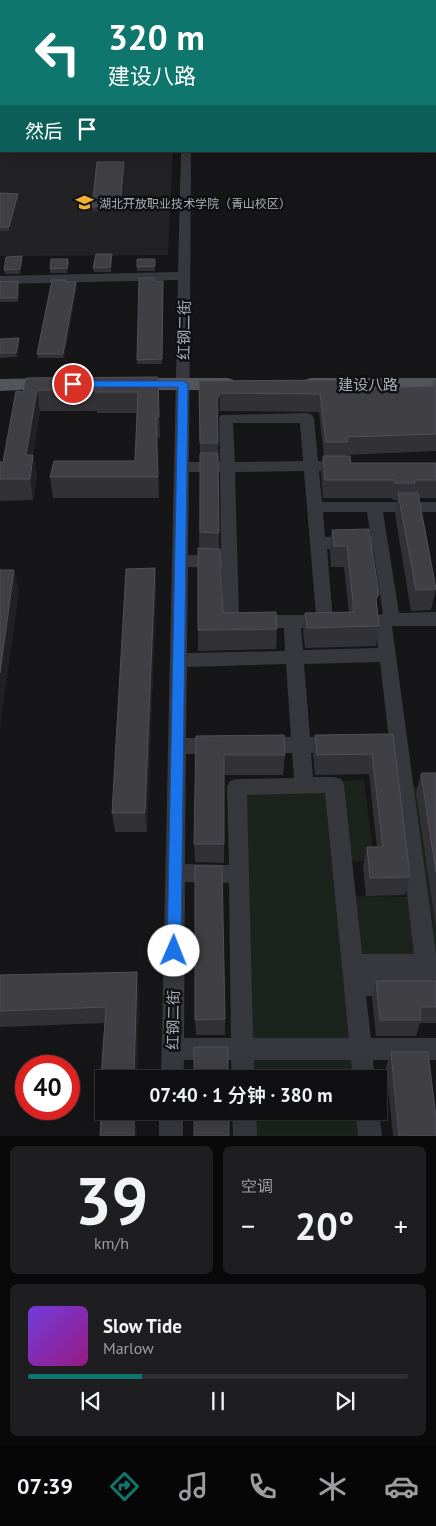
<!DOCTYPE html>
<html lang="zh">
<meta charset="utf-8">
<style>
body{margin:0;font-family:"PT Sans","Noto Sans SC",sans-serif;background:#1e1e20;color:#f1f3f6;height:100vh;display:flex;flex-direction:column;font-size:19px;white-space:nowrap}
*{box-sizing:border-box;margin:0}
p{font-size:16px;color:#9c9d9f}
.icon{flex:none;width:28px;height:28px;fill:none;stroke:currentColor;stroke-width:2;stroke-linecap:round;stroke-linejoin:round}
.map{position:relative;height:1136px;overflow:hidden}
.drawer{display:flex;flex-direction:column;gap:10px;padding:10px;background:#09090a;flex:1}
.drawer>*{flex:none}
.hud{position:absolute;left:0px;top:0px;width:436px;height:152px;box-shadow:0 5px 20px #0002,0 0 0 1px #303032;background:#0f766e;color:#fff;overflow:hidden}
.speed{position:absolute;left:15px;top:1055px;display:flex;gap:10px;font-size:25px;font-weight:700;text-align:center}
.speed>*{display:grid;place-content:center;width:65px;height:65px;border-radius:50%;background:#101012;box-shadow:0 5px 20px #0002,0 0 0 1px #303032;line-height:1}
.speed .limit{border:8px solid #d22;background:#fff;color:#111}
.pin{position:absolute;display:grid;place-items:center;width:42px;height:42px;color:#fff;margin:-21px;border:2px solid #fff;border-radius:50%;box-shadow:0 1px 5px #0007}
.me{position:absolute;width:55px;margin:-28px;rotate:1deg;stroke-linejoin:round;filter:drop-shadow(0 0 4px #0008)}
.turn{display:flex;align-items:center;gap:18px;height:105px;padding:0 25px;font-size:22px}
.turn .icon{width:65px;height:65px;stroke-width:2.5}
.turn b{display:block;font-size:35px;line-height:42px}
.then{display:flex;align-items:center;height:48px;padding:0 25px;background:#0003;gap:10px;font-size:19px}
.big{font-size:38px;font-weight:600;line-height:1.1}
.drawer .tile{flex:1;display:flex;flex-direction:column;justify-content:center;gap:8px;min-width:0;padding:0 18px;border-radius:8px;background:#1e1e20}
.drawer .dial{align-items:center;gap:0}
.dial b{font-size:65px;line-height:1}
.song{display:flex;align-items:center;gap:15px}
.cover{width:60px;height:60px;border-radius:8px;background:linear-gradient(135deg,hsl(260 70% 55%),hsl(310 70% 35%))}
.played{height:5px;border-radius:2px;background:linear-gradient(90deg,#0f766e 30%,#303032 30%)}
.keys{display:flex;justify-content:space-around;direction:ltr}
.heat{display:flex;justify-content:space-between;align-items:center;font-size:28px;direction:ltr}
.drawer .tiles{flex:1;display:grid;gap:10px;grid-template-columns:1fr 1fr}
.tile:last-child{grid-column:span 2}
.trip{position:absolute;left:95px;top:1070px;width:292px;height:50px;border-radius:0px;background:#101012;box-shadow:0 5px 20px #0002,0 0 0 1px #303032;font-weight:600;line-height:50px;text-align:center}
.menu{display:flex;height:80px;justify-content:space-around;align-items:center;background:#060607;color:#9c9d9f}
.menu .icon{width:35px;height:35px}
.menu .selected{color:#0f766e}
.menu b{font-size:22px;color:#f1f3f6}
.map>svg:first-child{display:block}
</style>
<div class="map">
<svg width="436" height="1136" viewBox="0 0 436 1136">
<rect width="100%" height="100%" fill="#161618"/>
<path fill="#222225" d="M0 118 1 151H173L168 255 0 256Z"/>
<path fill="#1c231d" d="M364 780 374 861H348L340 781Z
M410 787H436V955Z
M243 791H330L356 1079H248Z
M354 896 413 897 420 959 358 958Z
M249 1111H359L362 1136H250Z"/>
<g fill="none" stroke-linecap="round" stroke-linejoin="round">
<path fill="#37383d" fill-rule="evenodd" d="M184 0H194V1H185Z
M435 47H436V53H435Z
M0 83H1V89H0Z
M181 151H191L189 462H220L219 418 221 415 307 413 312 415 314 418 318 461 327 462 329 466 327 470 319 471 322 502H436V512H383L399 613 436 612V626H392L436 954V996H366L371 1038H436V1060H373L375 1079H353L351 1060H254V1079H232L231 1060H184L183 1079H161L178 280 0 284V276L178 272ZM233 423H300L303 461 235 462ZM304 471 316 615H239L235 472ZM189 472H220L221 556 188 555ZM323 512H367L371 536 325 537ZM373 548 383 614 377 615 375 620 378 648 303 650 301 628 331 626 333 621 327 549ZM188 567 222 568 223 622 225 627 231 629 284 628 285 651 187 653ZM380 662 414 954H362L344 785 341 779 334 777H313L311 753H335L342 751 344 745 342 739 335 737H310L304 664ZM286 664 291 737H262L255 739 253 745 255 751 262 753H292L294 778 237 779 230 781 227 787 229 865 185 864 186 754H217L224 752 226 746 224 740 217 738H186L187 667ZM325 793 349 1038H253L247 795ZM185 882 229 883 231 1038H184Z
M159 1111H183V1136H159Z
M232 1111H256L257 1136H233Z
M355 1111H379L382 1136H358Z"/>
<path fill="#53555c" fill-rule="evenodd" d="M53 378 59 380 62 384 59 388 0 391V379Z
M129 378H228L234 380 237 384 234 388 228 390H129L123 388 120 384 123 380Z
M311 378H436V390H311L305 388 302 384 305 380Z"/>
</g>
<path fill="#323236" d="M124 162 120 211H93L92 207Z
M0 193 18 194 19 198 9 231H0Z
M112 254V259L111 272H94L93 268Z
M22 256V261L20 274H5L4 270Z
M68 259 69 263 67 273H50V269Z
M155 259V271H137V267Z
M66 280V282H76L77 287 64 358H38L37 354Z
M154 281H163L162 364H137V360Z
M0 282 19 285 18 302H0Z
M0 339 19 343 17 357 0 358Z
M158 377 160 438H157L159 498H53L50 477 135 461 137 413H97V411H40L33 455 37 476 33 500 0 501V462H3L23 392 26 378Z
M434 380H436V451L346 455V456L351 463H436V498H419L436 589 431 610 411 611 395 514 397 500H393L392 498H323L321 474 323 456H324L319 412 220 411 218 417 219 549 223 613 277 629 276 649 198 651 200 453 199 381 339 390 433 386Z
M369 529 379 626 376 646 305 648 303 633 305 613 349 612 344 567H331L330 551 332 530Z
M155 568 156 589 147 832H115L112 813Z
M393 734 410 877 405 895 366 896 363 866 367 847H377L369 774 315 775 313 755 315 735Z
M196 736 285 755 283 775H224V863L195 862 194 844Z
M421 773H436V927L416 793Z
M0 975 139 989 137 1079H104V1087L101 1077 105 1023 0 1027Z
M376 981H436V1023H420L416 1036H376L372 998Z
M225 1019V1035H196L195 1020Z
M391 1052 436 1136H393L386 1067Z"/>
<path fill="#212124" d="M124 162V166L120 211V206Z
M18 194 19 198 9 231V227Z
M22 256V261L20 274V269Z
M76 282 77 287 64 358 63 354Z
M19 338V343L17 357 16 353Z
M158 377 159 398 160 438 159 417Z
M37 390 40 411 30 476 26 455Z
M220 393V411L217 418V400Z
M156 417 157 438 159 498 158 477Z
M33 455 37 476 33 500 30 479Z
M155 568 156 589 147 832 145 813Z
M14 570 19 591 0 728V673Z
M137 972 139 989 137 1079H134Z
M134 1115 137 1129V1136H134Z"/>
<path fill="#3f3f44" stroke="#4f5156" d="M209 0H223V1H209Z
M97 162H124L120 206 92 207Z
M0 193 18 194 9 227H0Z
M96 254H112L110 267 93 268Z
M22 256 20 269 4 270 6 257Z
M51 259H68L67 268 50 269Z
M137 259H155V266L137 267Z
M139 278H154V281H163L162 359 137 360Z
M52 280H66L65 282H76L63 354H37Z
M18 281 17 298H0V282Z
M19 338 16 353H0V339Z
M158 377 159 417H156L158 477H50L54 461H135L138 392H95V390H37L26 455H33L30 479H0V462H3L16 391 23 392 26 378Z
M338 380 339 390 435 386 434 380H436V434L347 437 348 442H326L320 394 220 393 217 400 218 443H200L199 381Z
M200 453H218L219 533 200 532Z
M323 456H350L351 463H436V480H414L415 483H395V480H325Z
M398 493H418L436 589 416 590Z
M369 529 379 594 376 599 379 626 307 628 305 613 354 612 347 546H334L332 530Z
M198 548 220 549 223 613 276 612 277 629 198 630Z
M155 568 145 813H112L126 569Z
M0 570H14L0 673Z
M393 734 410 877 370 878 367 847H383L372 754 317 755 315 735Z
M284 735 285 755H224V844H194L196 736Z
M421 773H436V872Z
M195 866H222L225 1019 195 1020Z
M137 972 134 1079 101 1077 106 1007 0 1011V975Z
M376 981H436V1007H420L421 1020H380Z
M194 1047H228V1079H194Z
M391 1052H428L436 1118V1136H399Z
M194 1111H229V1136H194Z
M101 1115H134V1136H100Z"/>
<path fill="#1a73e8" stroke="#114b97" d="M73 381H183L188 384 181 951 179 956 174 958 169 956 167 951 178 387H70L68 384Z"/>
<defs>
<symbol id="university-bare" viewBox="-9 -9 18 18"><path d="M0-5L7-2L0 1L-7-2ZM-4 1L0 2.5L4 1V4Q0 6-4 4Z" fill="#f2b134" stroke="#111113" stroke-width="2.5" paint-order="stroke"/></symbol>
</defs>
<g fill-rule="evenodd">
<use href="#university-bare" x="72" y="190" width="25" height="25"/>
</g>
<g text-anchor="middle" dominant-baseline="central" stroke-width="5" stroke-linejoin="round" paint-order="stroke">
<g font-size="12" fill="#a8adb8" stroke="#111113" text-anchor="start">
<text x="99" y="203">湖北开放职业技术学院（青山校区）</text>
</g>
<g font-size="15" fill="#a8adb8" stroke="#111113">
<text transform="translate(184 330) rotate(-89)">红钢二街</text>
<text x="368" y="384">建设八路</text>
<text transform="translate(173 1020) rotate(-89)">红钢二街</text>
</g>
</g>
</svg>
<div class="speed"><div class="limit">40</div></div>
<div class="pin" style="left:73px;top:384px;background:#d93025"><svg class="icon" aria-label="arrive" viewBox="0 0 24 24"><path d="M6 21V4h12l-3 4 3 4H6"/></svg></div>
<svg class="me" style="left:174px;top:951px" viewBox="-20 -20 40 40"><circle r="19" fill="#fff"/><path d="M0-13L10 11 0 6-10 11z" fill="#1a73e8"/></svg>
<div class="trip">07:40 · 1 分钟 · 380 m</div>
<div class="hud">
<div class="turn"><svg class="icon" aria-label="left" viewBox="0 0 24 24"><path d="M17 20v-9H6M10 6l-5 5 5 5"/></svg><div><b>320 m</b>建设八路</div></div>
<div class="then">然后<svg class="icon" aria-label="arrive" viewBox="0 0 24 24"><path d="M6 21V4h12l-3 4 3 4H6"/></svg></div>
</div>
</div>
<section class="drawer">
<div class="tiles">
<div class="tile dial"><b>39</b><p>km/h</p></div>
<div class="tile"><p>空调</p>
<div class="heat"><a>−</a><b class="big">20°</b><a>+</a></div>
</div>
<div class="tile">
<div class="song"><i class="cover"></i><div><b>Slow Tide</b><p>Marlow</p></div></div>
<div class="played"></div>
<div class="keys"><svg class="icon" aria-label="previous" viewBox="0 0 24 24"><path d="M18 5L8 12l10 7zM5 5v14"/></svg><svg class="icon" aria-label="pause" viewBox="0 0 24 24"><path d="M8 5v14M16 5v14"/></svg><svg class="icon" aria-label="next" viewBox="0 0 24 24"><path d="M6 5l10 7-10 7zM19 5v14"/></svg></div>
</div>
</div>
</section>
<nav class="menu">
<b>07:39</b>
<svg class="icon selected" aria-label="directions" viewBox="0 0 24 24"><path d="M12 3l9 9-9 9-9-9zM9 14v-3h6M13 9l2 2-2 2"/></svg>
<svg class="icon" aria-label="music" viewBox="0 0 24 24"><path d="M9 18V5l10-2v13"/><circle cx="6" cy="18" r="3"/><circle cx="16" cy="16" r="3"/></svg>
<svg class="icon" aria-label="phone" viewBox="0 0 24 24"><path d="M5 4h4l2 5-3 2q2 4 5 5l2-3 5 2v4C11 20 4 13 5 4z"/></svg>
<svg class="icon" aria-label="climate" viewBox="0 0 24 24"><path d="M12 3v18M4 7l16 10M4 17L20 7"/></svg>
<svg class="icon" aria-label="car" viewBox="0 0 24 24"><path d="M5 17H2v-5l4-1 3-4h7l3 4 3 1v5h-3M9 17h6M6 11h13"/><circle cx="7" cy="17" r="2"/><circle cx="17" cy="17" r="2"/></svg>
</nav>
